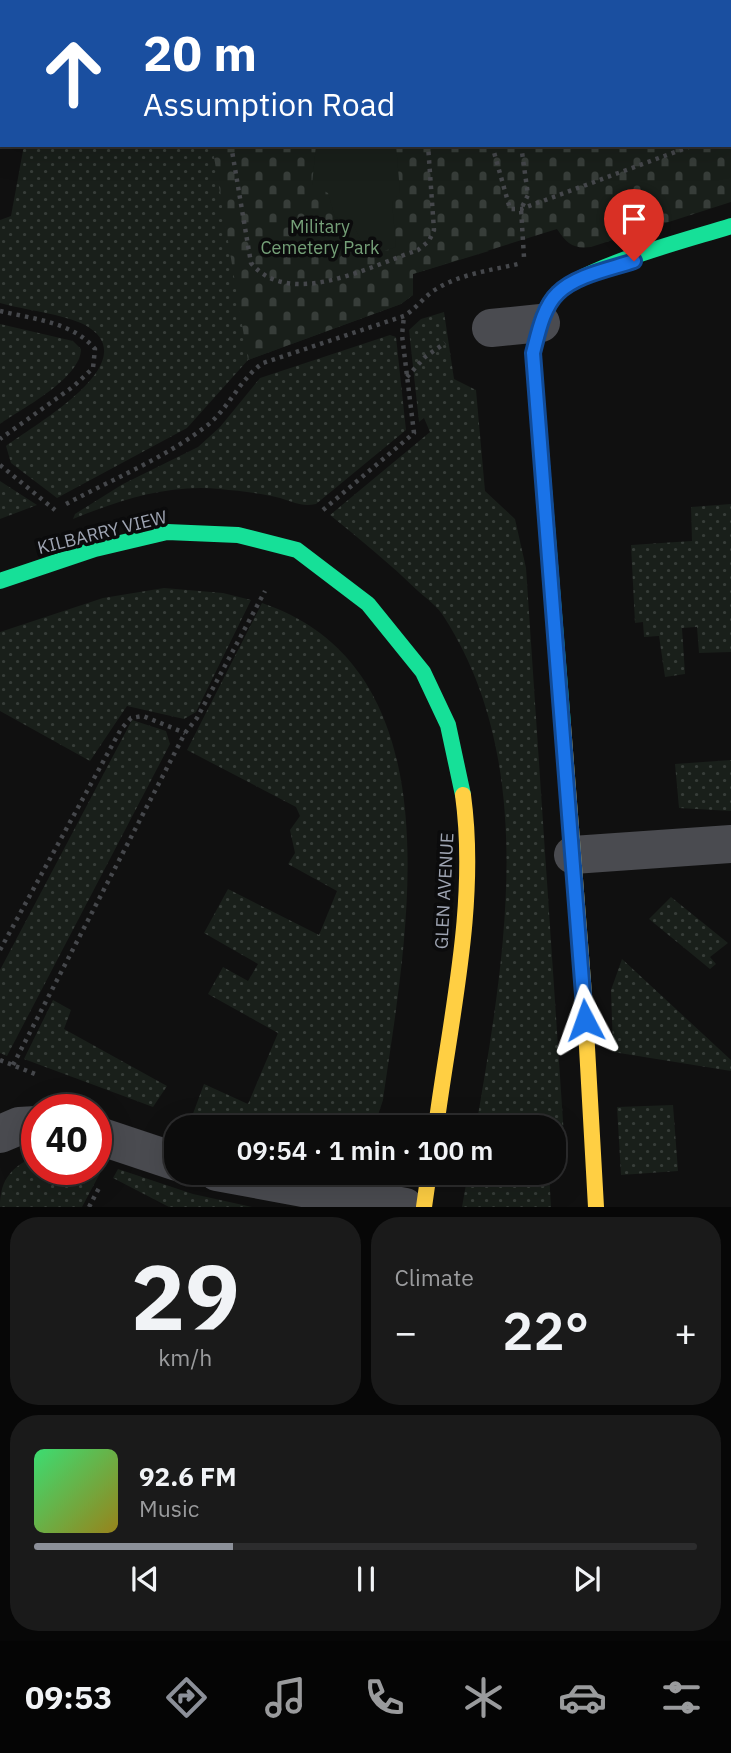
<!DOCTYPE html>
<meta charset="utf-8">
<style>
body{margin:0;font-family:"IBM Plex Sans",sans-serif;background:#1a1a1a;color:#f1f3f6;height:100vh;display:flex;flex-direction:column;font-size:26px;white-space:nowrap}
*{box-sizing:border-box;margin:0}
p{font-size:23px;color:#9a9b9d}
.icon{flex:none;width:38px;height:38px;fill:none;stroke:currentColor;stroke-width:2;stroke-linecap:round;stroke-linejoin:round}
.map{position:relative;height:1207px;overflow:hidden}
.sheet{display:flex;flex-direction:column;gap:10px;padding:10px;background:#070707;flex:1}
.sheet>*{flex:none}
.top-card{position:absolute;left:0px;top:0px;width:732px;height:147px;box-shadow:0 7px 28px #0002,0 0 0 2px #2c2c2d;background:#1a4fa0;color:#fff;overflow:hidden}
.speed{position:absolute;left:21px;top:1094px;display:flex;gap:14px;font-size:35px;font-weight:700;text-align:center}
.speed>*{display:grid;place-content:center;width:91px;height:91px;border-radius:50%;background:#0c0c0c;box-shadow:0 7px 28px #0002,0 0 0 2px #2c2c2d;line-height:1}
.speed .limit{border:10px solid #d22;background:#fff;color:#111}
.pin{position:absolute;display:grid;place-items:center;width:60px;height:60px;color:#fff;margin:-72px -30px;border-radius:50% 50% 50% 0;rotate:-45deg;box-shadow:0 0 7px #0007}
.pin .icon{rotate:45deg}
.me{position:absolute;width:77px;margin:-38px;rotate:356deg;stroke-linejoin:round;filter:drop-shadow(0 0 5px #0008)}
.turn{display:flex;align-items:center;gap:24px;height:147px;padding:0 28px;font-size:32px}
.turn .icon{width:91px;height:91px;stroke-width:2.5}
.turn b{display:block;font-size:49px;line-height:60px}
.big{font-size:52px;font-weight:600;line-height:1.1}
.sheet .widget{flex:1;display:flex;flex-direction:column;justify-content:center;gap:10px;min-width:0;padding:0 24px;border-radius:28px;background:#1a1a1a}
.sheet .dial{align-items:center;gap:0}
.dial b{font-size:91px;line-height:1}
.song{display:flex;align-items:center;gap:21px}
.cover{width:84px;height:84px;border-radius:10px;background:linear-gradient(135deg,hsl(140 70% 55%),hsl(50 70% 35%))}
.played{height:7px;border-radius:4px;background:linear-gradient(90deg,#8c9099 30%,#2c2c2d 30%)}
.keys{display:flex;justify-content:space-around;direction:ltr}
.heat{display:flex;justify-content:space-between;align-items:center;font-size:38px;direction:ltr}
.sheet .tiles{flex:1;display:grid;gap:10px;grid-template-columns:1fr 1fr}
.widget:last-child{grid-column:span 2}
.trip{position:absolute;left:164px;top:1115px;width:402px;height:70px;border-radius:28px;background:#0c0c0c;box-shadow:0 7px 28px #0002,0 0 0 2px #2c2c2d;font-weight:600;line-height:70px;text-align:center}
.menu{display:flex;height:112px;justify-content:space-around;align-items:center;background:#050505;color:#9a9b9d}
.menu .icon{width:49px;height:49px}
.menu .selected{color:#8c9099}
.menu b{font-size:32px;color:#f1f3f6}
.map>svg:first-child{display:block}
</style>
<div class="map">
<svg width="731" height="1207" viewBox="0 0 731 1207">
<defs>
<pattern id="grass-dots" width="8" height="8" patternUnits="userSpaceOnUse" patternTransform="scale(1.75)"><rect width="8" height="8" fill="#191f1a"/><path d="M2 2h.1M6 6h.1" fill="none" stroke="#373d39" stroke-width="1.8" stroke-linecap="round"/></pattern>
<pattern id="cemetery-stones" width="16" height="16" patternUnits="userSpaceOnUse" patternTransform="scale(1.75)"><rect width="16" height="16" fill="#191f1a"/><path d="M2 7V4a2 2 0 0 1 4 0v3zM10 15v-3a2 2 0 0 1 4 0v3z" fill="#373d39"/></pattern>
</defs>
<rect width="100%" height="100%" fill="#101010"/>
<path fill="url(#grass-dots)" d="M24 145H221L489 251 413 274V295L401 304 248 360 187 428 57 498 11 463 6 446C34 425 149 361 85 325 64 314 24 310 0 303V220L11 216Z
M444 312 454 379 476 390 485 491 515 519 526 568 564 1136H555V1127H476C504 962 540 766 444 617 438 607 427 599 418 591 390 564 360 539 330 515L430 432 424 418 419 422 409 330 421 319Z
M0 324 73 341 81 349C81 378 23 408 0 424Z
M390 335 396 337 406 430 316 504C301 507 294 502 280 498 261 493 239 491 220 489 168 484 120 500 73 519L75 514 123 484 198 447 220 427 260 378Z
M0 481 37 505 0 519Z
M731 504V652L699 653 697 627 682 628 685 674 665 677 659 636 644 637 643 622 635 623 631 545 692 541 691 507Z
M164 588 223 593 251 600 196 712 184 719 127 706 90 761 0 711V632L103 598Z
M262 603C462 671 405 942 383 1100L374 1127H188L204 1084 248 1104 278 1033 208 994 223 967 248 981 258 964 204 933 228 889 319 935 337 891 288 864 295 853 290 830 300 816 296 807 187 750Z
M132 720 166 731 170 744 7 1056 0 1053V970Z
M731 760V811L679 808 675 764Z
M671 897 728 943 710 957 716 964 710 969 649 919Z
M622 959 731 1060V1071L613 1052 611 990Z
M53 1000 71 1010 64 1029 167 1086 153 1107 24 1059Z
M673 1105 678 1171 621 1175 617 1107Z
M37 1155V1169H96V1160L105 1164 82 1207H0C0 1178 12 1167 37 1155Z
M118 1169 193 1194 252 1207H169L113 1178Z
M468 1173H549L551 1207H462Z"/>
<path fill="url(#cemetery-stones)" d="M187 0H731V202L591 247C573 249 567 244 557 229L413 274V295L401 304 248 360 212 145H730V2Z"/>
<path fill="#191f1a" d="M316 145H396L400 192 392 202 396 247 369 256 352 223 335 217 328 193 312 185Z"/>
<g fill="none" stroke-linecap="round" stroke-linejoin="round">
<path stroke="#45474b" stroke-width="4.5" stroke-dasharray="3.5 5" stroke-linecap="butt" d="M207 0V2
M499 0V2
M702 0V2
M730 88 731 86
M730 118 731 126
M730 132 731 131
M231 145 251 263C290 310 370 266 418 250L429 241 434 230 428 145
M492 145 510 209H521L694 145
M521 145 528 195 521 209 524 257
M0 311C33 319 73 322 95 349L93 368 74 386 0 439
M407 377 425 357 445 343
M0 465 55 510
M66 504C113 479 167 457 209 424 230 406 240 379 263 363L404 316C417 308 425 295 438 288 461 274 492 270 518 264
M323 510 414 433 402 335 404 316
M0 950 121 729 131 718 143 716 185 733
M0 1060 35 1074
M13 1065 185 733 197 718 265 591
M89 1207 100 1186"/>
<path stroke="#4a4b50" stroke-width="38" d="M491 328 541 323
M573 855 731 844
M0 1134 19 1126 37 1125
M96 1135 177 1162
M217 1172 405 1207"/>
<path stroke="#16e098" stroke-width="16" d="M0 581 95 549 167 532 238 535 297 550 368 604 423 672 448 725 463 795
M563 725 533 353C538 334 541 314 553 298 578 267 691 239 731 226"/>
<path stroke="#ffcf43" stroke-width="16" d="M563 725 584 994 596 1207
M436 1127C450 1019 478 904 463 795
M424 1207 429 1172"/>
</g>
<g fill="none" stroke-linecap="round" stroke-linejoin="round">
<defs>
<path id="route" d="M585 1020 533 353C538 334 543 307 558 293 576 275 611 269 634 261"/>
</defs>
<use href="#route" stroke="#114b97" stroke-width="18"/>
<use href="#route" stroke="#1a73e8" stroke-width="12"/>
</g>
<g text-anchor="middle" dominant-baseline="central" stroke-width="7" stroke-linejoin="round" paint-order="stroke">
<g font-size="18" fill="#75a078" stroke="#0b0b0c">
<text x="320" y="226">Military<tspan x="320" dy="21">Cemetery Park</tspan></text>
</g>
<g font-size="18" fill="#9fa5b3" stroke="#0b0b0c">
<text transform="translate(102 532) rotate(-14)">KILBARRY VIEW</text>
<text transform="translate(444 891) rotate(-87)">GLEN AVENUE</text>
</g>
</g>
</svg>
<div class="speed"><div class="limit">40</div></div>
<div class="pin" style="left:634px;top:261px;background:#d93025"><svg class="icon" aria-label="arrive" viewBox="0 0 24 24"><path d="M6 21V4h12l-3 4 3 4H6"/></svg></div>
<svg class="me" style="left:585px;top:1020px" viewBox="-20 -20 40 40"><path d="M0-17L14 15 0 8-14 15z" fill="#1a73e8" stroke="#fff" stroke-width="4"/></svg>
<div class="trip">09:54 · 1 min · 100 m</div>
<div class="top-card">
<div class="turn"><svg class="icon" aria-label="ahead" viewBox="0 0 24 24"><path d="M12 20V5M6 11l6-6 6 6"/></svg><div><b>20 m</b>Assumption Road</div></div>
</div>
</div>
<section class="sheet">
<div class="tiles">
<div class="widget dial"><b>29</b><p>km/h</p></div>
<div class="widget"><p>Climate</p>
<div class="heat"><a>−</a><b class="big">22°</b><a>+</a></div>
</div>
<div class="widget">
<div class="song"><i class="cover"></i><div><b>92.6 FM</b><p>Music</p></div></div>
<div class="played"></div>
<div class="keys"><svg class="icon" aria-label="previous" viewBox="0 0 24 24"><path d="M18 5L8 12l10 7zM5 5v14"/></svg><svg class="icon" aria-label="pause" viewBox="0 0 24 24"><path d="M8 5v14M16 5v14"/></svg><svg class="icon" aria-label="next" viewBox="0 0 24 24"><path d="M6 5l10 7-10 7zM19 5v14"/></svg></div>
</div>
</div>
</section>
<nav class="menu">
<b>09:53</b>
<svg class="icon selected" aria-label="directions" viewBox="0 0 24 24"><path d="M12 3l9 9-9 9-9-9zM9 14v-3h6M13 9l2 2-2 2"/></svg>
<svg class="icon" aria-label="music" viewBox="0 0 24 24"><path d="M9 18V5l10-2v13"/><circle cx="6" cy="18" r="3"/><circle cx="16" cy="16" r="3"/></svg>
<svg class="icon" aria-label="phone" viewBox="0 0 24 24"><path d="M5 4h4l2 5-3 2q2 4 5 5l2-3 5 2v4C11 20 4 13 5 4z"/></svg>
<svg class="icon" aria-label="climate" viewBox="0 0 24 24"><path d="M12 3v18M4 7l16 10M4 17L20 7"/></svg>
<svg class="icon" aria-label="car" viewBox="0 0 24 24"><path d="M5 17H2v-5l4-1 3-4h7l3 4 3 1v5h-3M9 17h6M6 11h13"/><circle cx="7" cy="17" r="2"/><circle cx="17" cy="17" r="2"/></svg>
<svg class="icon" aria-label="filters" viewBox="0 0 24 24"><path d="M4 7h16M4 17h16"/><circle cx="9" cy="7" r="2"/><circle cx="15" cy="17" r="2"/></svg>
</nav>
